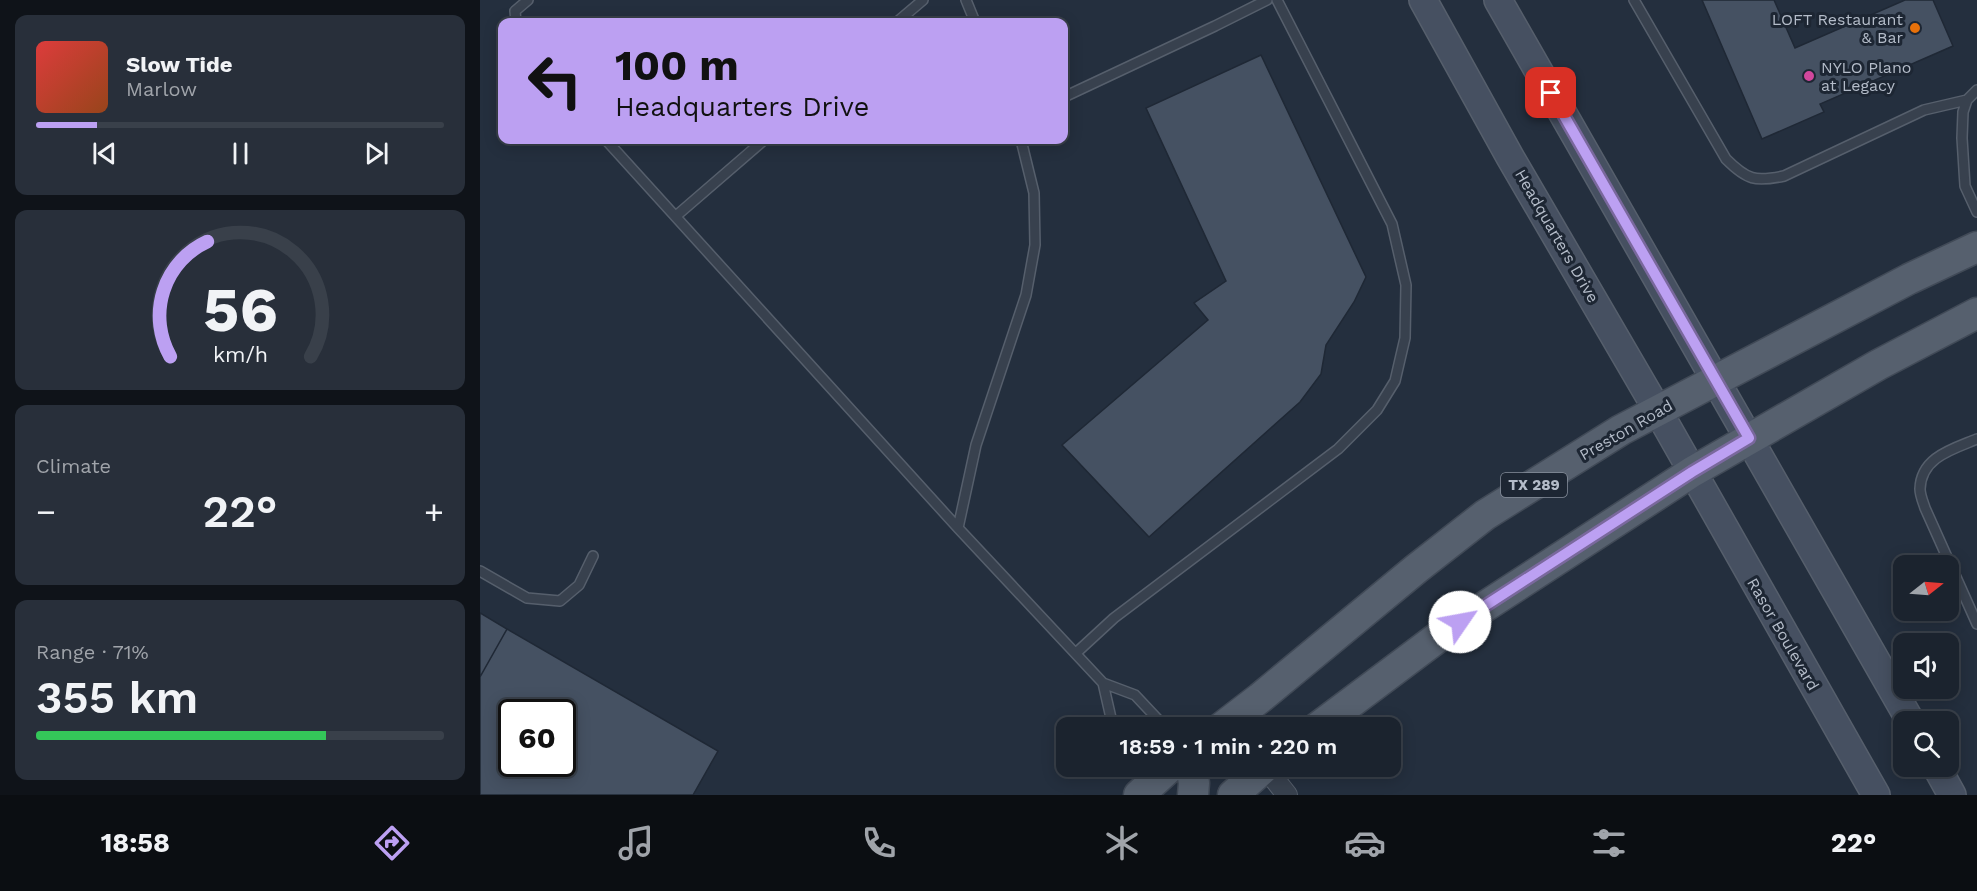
<!DOCTYPE html>
<meta charset="utf-8">
<style>
body{margin:0;font-family:"Work Sans",sans-serif;background:#282f3a;color:#f1f3f6;height:100vh;display:flex;flex-direction:column;font-size:22px;white-space:nowrap}
*{box-sizing:border-box;margin:0}
p{font-size:20px;color:#a0a4aa}
.icon{flex:none;width:33px;height:33px;fill:none;stroke:currentColor;stroke-width:2;stroke-linecap:round;stroke-linejoin:round}
.map{position:relative;flex:1;overflow:hidden}
.details{display:flex;flex-direction:column;gap:15px;padding:15px;background:#0f1319;width:480px}
.details>*{flex:none}
.hud{position:absolute;left:18px;top:18px;width:570px;height:126px;border-radius:12px;box-shadow:0 3px 15px #0003,0 0 0 2px #39404a;background:#bca0f2;color:#111;overflow:hidden}
.needle{width:39px;rotate:73deg}
.tools{position:absolute;left:1413px;top:555px;display:grid;gap:12px}
.tools a{display:grid;place-items:center;width:66px;height:66px;border-radius:12px;background:#1b232e;box-shadow:0 3px 15px #0003,0 0 0 2px #39404a;font-size:30px}
.speed{position:absolute;left:18px;top:699px;display:flex;gap:12px;font-size:30px;font-weight:700;text-align:center}
.speed>*{display:grid;place-content:center;width:78px;height:78px;border-radius:50%;background:#1b232e;box-shadow:0 3px 15px #0003,0 0 0 2px #39404a;line-height:1}
.speed .limit{border:3px solid #111;border-radius:9px;background:#fff;color:#111}
.pin{position:absolute;display:grid;place-items:center;width:51px;height:51px;color:#fff;margin:-26px;border-radius:12px;box-shadow:0 3px 9px #0006}
.me{position:absolute;width:66px;margin:-33px;rotate:57deg;stroke-linejoin:round;filter:drop-shadow(0 0 4px #0008)}
.turn{display:flex;align-items:center;gap:21px;height:126px;padding:0 18px;font-size:27px}
.turn .icon{width:78px;height:78px;stroke-width:2.5}
.turn b{display:block;font-size:42px;line-height:51px}
.big{font-size:45px;font-weight:600;line-height:1.1}
.details .card{flex:1;display:flex;flex-direction:column;justify-content:center;gap:9px;min-width:0;padding:0 21px;border-radius:12px;background:#282f3a}
.details .dial{align-items:center;gap:0}
.dial svg{height:156px;overflow:visible;fill:none;stroke:#39404a;stroke-width:7;stroke-linecap:round;text-anchor:middle}
.dial text{fill:#f1f3f6;stroke:none}
.song{display:flex;align-items:center;gap:18px}
.cover{width:72px;height:72px;border-radius:9px;background:linear-gradient(135deg,hsl(0 70% 55%),hsl(20 70% 35%))}
.played{height:6px;border-radius:3px;background:linear-gradient(90deg,#bca0f2 15%,#39404a 15%)}
.keys{display:flex;justify-content:space-around;direction:ltr}
.heat{display:flex;justify-content:space-between;align-items:center;font-size:33px;direction:ltr}
.charge{height:9px;border-radius:4px;background:linear-gradient(90deg,#34c759 71%,#39404a 0)}
.trip{position:absolute;left:576px;top:717px;width:345px;height:60px;border-radius:12px;background:#1b232e;box-shadow:0 3px 15px #0003,0 0 0 2px #39404a;font-weight:600;line-height:60px;text-align:center}
.dock{display:flex;height:96px;justify-content:space-around;align-items:center;background:#0b0e12;color:#a0a4aa}
.dock .icon{width:42px;height:42px}
.dock .on{color:#bca0f2}
.dock b{font-size:27px;color:#f1f3f6}
main{display:flex;flex:1;min-height:0}
.map>svg:first-child{display:block}
</style>
<main>
<section class="details">
<div class="card">
<div class="song"><i class="cover"></i><div><b>Slow Tide</b><p>Marlow</p></div></div>
<div class="played"></div>
<div class="keys"><svg class="icon" aria-label="previous" viewBox="0 0 24 24"><path d="M18 5L8 12l10 7zM5 5v14"/></svg><svg class="icon" aria-label="pause" viewBox="0 0 24 24"><path d="M8 5v14M16 5v14"/></svg><svg class="icon" aria-label="next" viewBox="0 0 24 24"><path d="M6 5l10 7-10 7zM19 5v14"/></svg></div>
</div>
<div class="card dial"><svg viewBox="0 0 100 80">
<path d="M14 69A42 42 0 1 1 86 69"/>
<path d="M14 69A42 42 0 0 1 33 10" stroke="#bca0f2"/>
<text x="50" y="56" font-size="32" font-weight="700">56</text>
<text x="50" y="72" font-size="11">km/h</text>
</svg></div>
<div class="card"><p>Climate</p>
<div class="heat"><a>−</a><b class="big">22°</b><a>+</a></div>
</div>
<div class="card"><p>Range · 71%</p><b class="big">355 km</b><div class="charge"></div></div>
</section>
<div class="map">
<svg width="1497" height="795" viewBox="0 0 1497 795">
<rect width="100%" height="100%" fill="#242f3e"/>
<path fill="#455162" stroke="#1f2835" stroke-width="1.5" fill-rule="evenodd" d="M1222 0H1294L1315 48 1425 0H1453L1473 46 1340 104 1344 112 1282 139Z
M781 55 886 277 874 302 846 345 841 374 820 402 669 537 582 445 728 320 714 303 746 281 666 108Z
M0 613 27 629 0 677Z
M27 629 238 751 213 795H0V677ZM32 712H82V764H32Z"/>
<g fill="none" stroke-linecap="round" stroke-linejoin="round">
<defs>
<path id="lane" d="M486 0 495 22
M1154 0 1246 159C1267 180 1275 182 1304 176L1444 110 1487 100
M36 22 35 11 48 0
M417 22 443 0
M1497 90 1487 100 1483 112 1482 138 1485 186 1497 212
M584 97 735 26 787 0
M126 140 478 528 623 683 655 695 686 728
M196 216 284 140
M1497 439C1473 449 1441 457 1440 489 1440 495 1443 502 1445 508L1497 624
M478 528 496 445 546 295 555 245 554 193 541 140
M0 571 47 598 80 601 99 585 113 556
M596 653 634 618 858 449 897 410 915 381 925 338 926 285 912 224 797 0
M623 683 631 718 638 728"/>
<path id="street" d="M785 767 807 795"/>
<path id="secondary" d="M943 0 1030 157 1178 411 1396 795
M1018 0 1431 722
M1456 766 1472 795"/>
<path id="primary" d="M741 728 780 698 936 569 1005 515 1141 430 1429 279 1497 247
M837 728 961 635 1212 472 1398 365 1497 313
M711 766 714 783 713 795
M659 795 691 766
M753 795 786 766"/>
</defs>
<use href="#lane" stroke="#565f6c" stroke-width="12"/>
<use href="#street" stroke="#565f6c" stroke-width="22"/>
<use href="#secondary" stroke="#565f6c" stroke-width="30"/>
<use href="#primary" stroke="#414a57" stroke-width="33"/>
<use href="#lane" stroke="#38414e" stroke-width="9"/>
<use href="#street" stroke="#38414e" stroke-width="20"/>
<use href="#secondary" stroke="#465061" stroke-width="27"/>
<use href="#primary" stroke="#56606e" stroke-width="30"/>
</g>
<g fill="none" stroke-linecap="round" stroke-linejoin="round">
<defs>
<path id="route" d="M980 622 1212 472 1269 438 1071 93"/>
</defs>
<use href="#route" stroke="#7a689d" stroke-width="15"/>
<use href="#route" stroke="#bca0f2" stroke-width="10"/>
</g>
<circle fill="#e8710a" stroke="#1d2633" stroke-width="2" cx="1435" cy="28" r="6"/>
<circle fill="#d1479c" stroke="#1d2633" stroke-width="2" cx="1329" cy="76" r="6"/>
<g text-anchor="middle" dominant-baseline="central" stroke-width="6" stroke-linejoin="round" paint-order="stroke">
<rect fill="#1d2633" stroke="#878f9c" stroke-width="1.5" x="1021" y="473" width="66" height="24" rx="4.5"/>
<g font-size="15" font-weight="bold" fill="#b4bcc9">
<text x="1054" y="485">TX 289</text>
</g>
<g font-size="16" fill="#b4bcc9" stroke="#1d2633" text-anchor="end">
<text x="1423" y="19">LOFT Restaurant<tspan x="1423" dy="18">&amp; Bar</tspan></text>
<text x="1341" y="67" text-anchor="start">NYLO Plano<tspan x="1341" dy="18">at Legacy</tspan></text>
</g>
<g font-size="16" fill="#b4bcc9" stroke="#1d2633">
<text transform="translate(1077 236) rotate(60)">Headquarters Drive</text>
<text transform="translate(1146 430) rotate(-30)">Preston Road</text>
<text transform="translate(1303 634) rotate(60)">Rasor Boulevard</text>
</g>
</g>
</svg>
<div class="tools">
<a><svg class="needle" viewBox="-14 -14 28 28"><path d="M0-13l5 13h-10z" fill="#e53935"/><path d="M0 13l5-13h-10z" fill="#a0a4aa"/></svg></a>
<a><svg class="icon" aria-label="sound" viewBox="0 0 24 24"><path d="M4 9h4l5-4v14l-5-4H4zM17 9q2 3 0 6"/></svg></a>
<a><svg class="icon" aria-label="search" viewBox="0 0 24 24"><circle cx="10" cy="10" r="6"/><path d="M15 15l6 6"/></svg></a>
</div>
<div class="speed"><div class="limit">60</div></div>
<div class="pin" style="left:1071px;top:93px;background:#d93025"><svg class="icon" aria-label="arrive" viewBox="0 0 24 24"><path d="M6 21V4h12l-3 4 3 4H6"/></svg></div>
<svg class="me" style="left:980px;top:622px" viewBox="-20 -20 40 40"><circle r="19" fill="#fff"/><path d="M0-13L10 11 0 6-10 11z" fill="#bca0f2"/></svg>
<div class="trip">18:59 · 1 min · 220 m</div>
<div class="hud">
<div class="turn"><svg class="icon" aria-label="left" viewBox="0 0 24 24"><path d="M17 20v-9H6M10 6l-5 5 5 5"/></svg><div><b>100 m</b>Headquarters Drive</div></div>
</div>
</div>
</main>
<nav class="dock">
<b>18:58</b>
<svg class="icon on" aria-label="directions" viewBox="0 0 24 24"><path d="M12 3l9 9-9 9-9-9zM9 14v-3h6M13 9l2 2-2 2"/></svg>
<svg class="icon" aria-label="music" viewBox="0 0 24 24"><path d="M9 18V5l10-2v13"/><circle cx="6" cy="18" r="3"/><circle cx="16" cy="16" r="3"/></svg>
<svg class="icon" aria-label="phone" viewBox="0 0 24 24"><path d="M5 4h4l2 5-3 2q2 4 5 5l2-3 5 2v4C11 20 4 13 5 4z"/></svg>
<svg class="icon" aria-label="climate" viewBox="0 0 24 24"><path d="M12 3v18M4 7l16 10M4 17L20 7"/></svg>
<svg class="icon" aria-label="car" viewBox="0 0 24 24"><path d="M5 17H2v-5l4-1 3-4h7l3 4 3 1v5h-3M9 17h6M6 11h13"/><circle cx="7" cy="17" r="2"/><circle cx="17" cy="17" r="2"/></svg>
<svg class="icon" aria-label="filters" viewBox="0 0 24 24"><path d="M4 7h16M4 17h16"/><circle cx="9" cy="7" r="2"/><circle cx="15" cy="17" r="2"/></svg>
<b>22°</b>
</nav>
